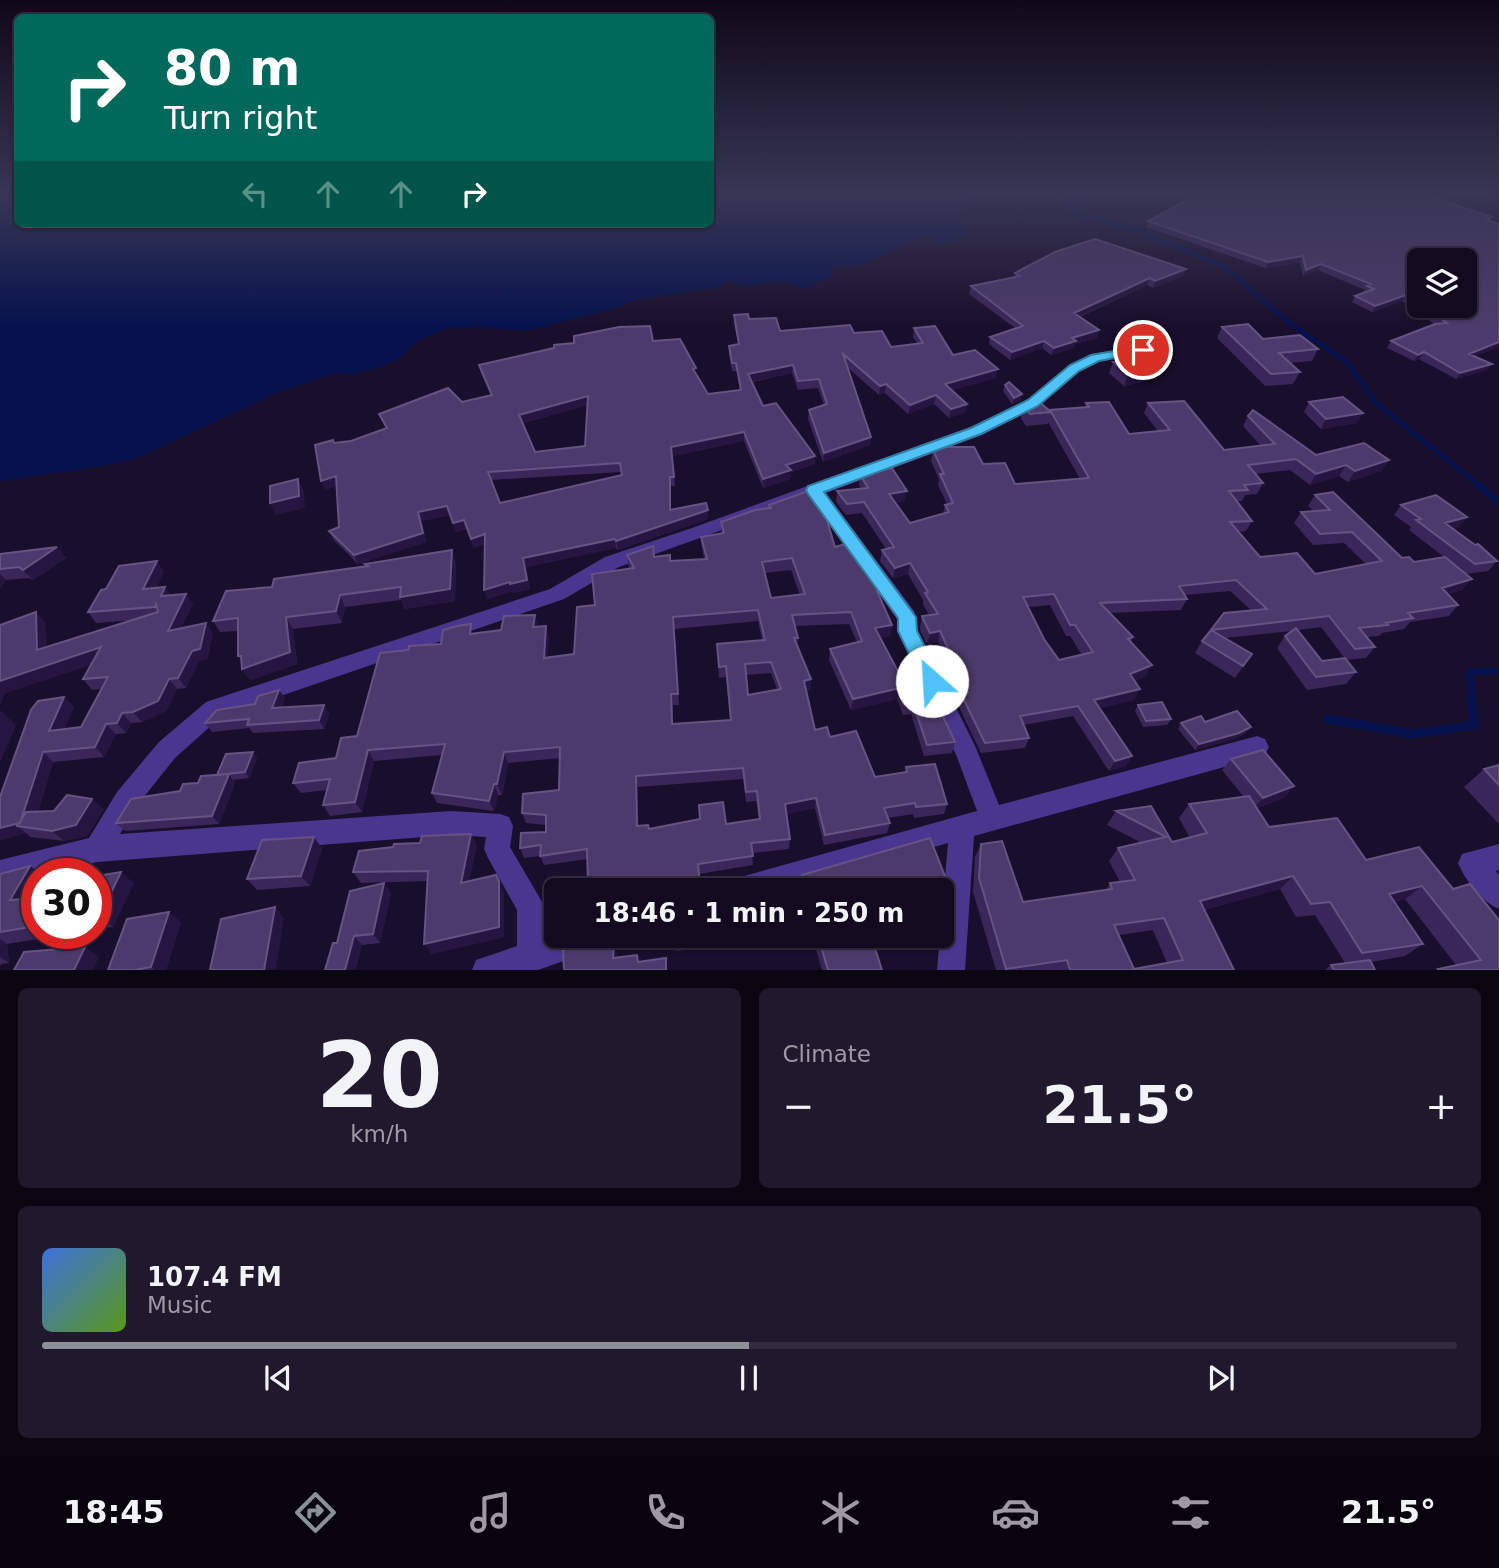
<!DOCTYPE html>
<meta charset="utf-8">
<style>
body{margin:0;font-family:"DejaVu Sans",sans-serif;background:#20182d;color:#f1f3f6;height:100vh;display:flex;flex-direction:column;font-size:26px;white-space:nowrap}
*{box-sizing:border-box;margin:0}
p{font-size:23px;color:#9d9aa5}
.icon{flex:none;width:38px;height:38px;fill:none;stroke:currentColor;stroke-width:2;stroke-linecap:round;stroke-linejoin:round}
.map{position:relative;height:970px;overflow:hidden}
.drawer{display:flex;flex-direction:column;gap:18px;padding:18px;background:#0a0612;flex:1}
.drawer>*{flex:none}
.top-card{position:absolute;left:14px;top:14px;width:700px;height:214px;border-radius:10px;box-shadow:0 2px 5px #0004,0 0 0 2px #322b3e;background:#00695c;color:#fff;overflow:hidden}
.buttons{position:absolute;left:1407px;top:248px;display:grid;gap:14px}
.buttons a{display:grid;place-items:center;width:70px;height:70px;border-radius:10px;background:#130a20;box-shadow:0 2px 5px #0004,0 0 0 2px #322b3e;font-size:35px}
.speed{position:absolute;left:21px;top:858px;display:flex;gap:14px;font-size:35px;font-weight:700;text-align:center}
.speed>*{display:grid;place-content:center;width:91px;height:91px;border-radius:50%;background:#130a20;box-shadow:0 2px 5px #0004,0 0 0 2px #322b3e;line-height:1}
.speed .limit{border:10px solid #d22;background:#fff;color:#111}
.pin{position:absolute;display:grid;place-items:center;width:60px;height:60px;color:#fff;margin:-30px;border:4px solid #fff;border-radius:50%;box-shadow:0 2px 7px #0007}
.me{position:absolute;width:77px;margin:-38px;rotate:334deg;stroke-linejoin:round;filter:drop-shadow(0 0 5px #0008)}
.turn{display:flex;align-items:center;gap:24px;height:147px;padding:0 35px;font-size:32px}
.turn .icon{width:91px;height:91px;stroke-width:2.5}
.turn b{display:block;font-size:49px;line-height:60px}
.lanes{display:flex;align-items:center;height:66px;padding:0 35px;background:#0003;justify-content:center;gap:35px;direction:ltr}
.lanes .off{opacity:.35}
.big{font-size:52px;font-weight:700;line-height:1.1}
.drawer .widget{flex:1;display:flex;flex-direction:column;justify-content:center;gap:10px;min-width:0;padding:0 24px;border-radius:10px;background:#20182d}
.drawer .dial{align-items:center;gap:0}
.dial b{font-size:91px;line-height:1}
.song{display:flex;align-items:center;gap:21px}
.cover{width:84px;height:84px;border-radius:10px;background:linear-gradient(135deg,hsl(220 70% 55%),hsl(90 70% 35%))}
.played{height:7px;border-radius:4px;background:linear-gradient(90deg,#8c9099 50%,#322b3e 50%)}
.keys{display:flex;justify-content:space-around;direction:ltr}
.heat{display:flex;justify-content:space-between;align-items:center;font-size:38px;direction:ltr}
.drawer .tiles{flex:1;display:grid;gap:18px;grid-template-columns:1fr 1fr}
.widget:last-child{grid-column:span 2}
.trip{position:absolute;left:544px;top:878px;width:410px;height:70px;border-radius:10px;background:#130a20;box-shadow:0 2px 5px #0004,0 0 0 2px #322b3e;font-weight:700;line-height:70px;text-align:center}
.dock{display:flex;height:112px;justify-content:space-around;align-items:center;background:#08040d;color:#9d9aa5}
.dock .icon{width:49px;height:49px}
.dock .current{color:#8c9099}
.dock b{font-size:32px;color:#f1f3f6}
.map>svg:first-child{display:block}
</style>
<div class="map">
<svg width="1499" height="970" viewBox="0 0 1499 970">
<rect width="100%" height="100%" fill="#190e2b"/>
<path fill="#06124d" d="M0 192H17L18 224H710L711 192H979C958 206 954 211 967 232L955 240 939 244 930 237 924 236 861 265 831 267 832 276 806 289 787 282 741 286 729 280 719 287 636 300 616 308 527 331 476 327 444 329 415 343 399 359 375 369 355 374 336 373 279 392 137 458 103 466 0 481Z"/>
<g fill="none" stroke-linecap="round" stroke-linejoin="round">
<path stroke="#06124d" stroke-width="4.5" d="M1037 192 1053 197 1082 216 1129 227 1225 267 1288 322
M1466 192 1499 204"/>
<path stroke="#06124d" stroke-width="5" d="M1285 320 1346 361 1376 403 1481 487"/>
<path stroke="#06124d" stroke-width="7" d="M1479 486 1499 502
M1472 699 1469 672 1499 671"/>
<path stroke="#06124d" stroke-width="9" d="M1328 719 1414 734 1474 725 1471 697"/>
<path fill="#4a368e" fill-rule="evenodd" d="M1143 346 1150 350 1148 353 1100 361 1080 371 1039 406 982 435 826 493 914 611 918 631 976 748 999 805 1257 736 1265 739 1269 747 1265 755 1257 758 974 836 965 970H937L948 843 784 891H724L727 881 737 878 977 811 957 757 898 631 897 619 811 498 619 567 564 599 222 716 175 758 135 808 120 834 451 811 500 814 509 817 513 826 510 847 545 907V938L556 934V936H610L606 946 538 970H472L476 960 517 946V910L488 858 484 849 486 837 451 835 97 862 52 873H37V877L0 886V860L89 838 117 792 159 742 206 702 550 589 605 557 692 528 970 427 1027 400 1070 365 1091 354Z
M1499 844V870L1496 871 1499 875V909C1482 902 1465 880 1458 863L1462 854Z"/>
</g>
<path fill="#3b265a" fill-rule="evenodd" d="M1492 217 1490 221 1499 224V347L1475 356 1487 370 1456 379 1419 359 1414 361 1387 348 1391 341 1434 324 1402 301 1372 312 1352 302 1355 296 1365 293 1363 292 1365 290 1318 270 1303 276 1300 262 1265 268 1146 227 1148 221ZM1419 261 1465 306H1419Z
M1015 273 1183 276 1153 288 1147 285 1080 317 1099 330 1097 338 1075 344 1073 348 1051 355 1042 348 1010 360 989 344 990 337 1015 328 969 294 971 286 1014 278Z
M734 315 749 319 780 331 854 333 891 347 918 344 913 337 914 328 953 355 996 378 952 390 967 404 966 412 949 418 934 404 908 414 885 393 879 395 847 367 871 437 870 445 823 462 808 419 809 410 824 405 818 388 798 390 792 373 752 382 763 406 815 456V464L791 472 790 479 763 488 744 441 672 456 675 486H670L671 510 708 519 618 550 616 548 526 567 530 589 513 593 512 591 487 599 485 544 474 548 467 529 456 532 450 515 422 521 426 542 358 564 334 540 329 531 339 527 336 486 325 490 333 440 335 443 351 441 386 428 379 414 462 402 491 396 481 373 479 365 653 341 697 376 708 394 740 390 737 371H732L729 354V346L738 344 734 323ZM587 405 585 446 535 452 523 423ZM621 472 622 475 500 503 491 480Z
M1222 327 1263 339 1318 349 1312 361 1290 363 1300 372 1293 384 1265 386 1217 338Z
M1113 362 1155 368 1150 380 1124 386 1109 373Z
M1005 385 1021 400 1012 404 1003 391Z
M1309 402 1363 413 1357 423 1321 429 1304 412Z
M1086 403 1129 434 1158 431 1144 413 1148 403 1224 450 1261 446 1243 426 1248 416 1316 455 1389 460 1381 471 1348 482 1339 476 1310 485 1290 470 1256 474 1263 483 1257 494 1245 495 1242 501H1237L1252 521 1246 531 1239 532 1260 557 1315 574 1366 564 1344 543 1313 545 1294 523 1301 512 1313 511 1308 506 1315 495 1402 558 1414 562 1444 557 1409 530 1411 527 1394 515 1401 505 1467 517 1459 527 1453 529 1497 561 1488 571 1466 574 1462 590 1448 594 1458 605 1449 616 1410 622 1404 629 1382 633 1379 636 1367 637 1375 647 1366 658 1346 660 1321 627 1298 630 1322 661 1356 672 1346 684 1307 690 1277 648 1285 636 1292 631 1225 638 1252 654 1235 678 1195 653 1202 641 1224 613 1251 610 1230 591 1185 595 1187 599 1181 610 1110 613 1133 637 1131 642 1146 676 1134 681V700L1099 708 1132 756 1126 766 1109 771 1073 716 1024 725 1029 738 1025 748 981 753 957 703 960 692 938 642 927 644 920 630V627L922 616 929 615 923 604V600L908 574 893 578 880 561 882 550 886 549 862 513 846 515 836 502 837 491 861 489 859 485 860 474 905 501 895 503 910 523 943 514 945 505 947 504 938 485 939 479 931 461 933 450H935V447L983 464 1015 484 1080 479 1048 422V424L1026 426 1021 418 1024 406 1050 411 1085 408ZM1050 605 1066 636H1070L1082 655 1059 660 1044 639 1028 607Z
M769 505 835 547 880 590 879 596 892 625 890 636 880 638 901 677 955 742 952 753 924 756 911 714 903 715 897 699 851 710 829 660 830 649 857 642 849 624 795 626 798 638 797 646 811 679 810 690 806 691 815 730 830 737 875 777 905 772 906 767 947 804 944 814 914 818 913 814 888 818 890 823 887 833 824 845 815 808 786 814 790 839 789 849 752 853 753 865 699 874 700 891H561L588 883V859L544 865 540 856 524 858 520 848 546 832V825L526 823 522 813 559 790 560 758 508 763 502 795H498L494 811 437 803 432 793 442 755 374 761 362 812 330 816 323 805 327 790 301 793 293 783 336 758 357 736 408 650 441 644 474 633 537 627 549 637 547 657 574 654 595 605 629 569 627 555 654 557 670 561 704 559 702 548 701 537 721 533V522L769 508ZM791 570 800 595 771 598 765 573ZM758 621 762 640 717 644 719 678 726 677 730 720 673 724V705H679L674 629ZM771 673 777 689 748 695 746 675ZM743 779 746 802 756 801 759 819 726 824 649 829 638 826V787Z
M57 547 66 558 33 580 28 578 6 580 0 588V554Z
M456 562 455 601 405 609 401 600 345 607 342 623 293 629 297 664 250 680 242 669 241 661 238 656V631L220 632 213 621 272 587 367 567 365 564Z
M164 572 156 588 193 604 181 628 213 633 207 659 199 661 186 688 177 689 166 711 142 722 131 723 126 733 116 734 104 757 53 762 38 812 104 809 87 836 64 841 30 837 26 833 0 840 64 697 74 707 64 729 81 727 102 689 92 690 83 679 92 664 5 693 0 704V625L45 622 46 648 135 620 96 623 88 612 106 589Z
M279 690 285 698 282 707 324 705 329 714 324 729 253 733 249 728 212 732 205 723 255 704Z
M1138 705 1171 719 1167 725 1143 727 1135 711Z
M1205 722 1246 733 1235 739 1195 750 1178 729 1181 723Z
M257 758 249 778 233 780 235 783 219 824 125 831 116 823 198 783Z
M1231 759 1284 798 1257 808 1269 827 1366 860 1419 847 1499 970H1437L1456 965 1405 899 1394 902 1423 944 1405 956 1371 962 1375 970H1325L1331 965 1345 963 1315 915 1296 917 1280 889 1204 910 1234 970H996L973 892 975 857 981 844 1023 902 1106 890 1110 883 1120 882 1109 861 1118 848 1140 842 1107 825 1116 811 1151 806 1172 842 1190 838 1179 818 1189 804 1243 796 1222 770ZM1153 930 1167 963 1134 969 1119 935Z
M1499 765V824L1464 787 1484 769Z
M930 838 946 879 944 908 942 913V891H802V875Z
M477 845 469 881 504 892V937L431 954 427 881 361 883 353 872Z
M322 848 310 886 257 890 247 879Z
M30 866 40 873H37L32 899 37 898V933H75L7 944 9 963 1 964 0 967V874Z
M96 876 134 883 113 927 96 929Z
M391 893 380 943 362 945 355 970H325L337 943Z
M181 922 166 970H108Z
M675 936H700L701 948 676 951Z
M812 936H885L872 940 882 970H822Z"/>
<path fill="#261540" d="M1303 256 1300 262 1265 268 1268 262Z
M1321 264 1318 270 1303 276 1306 270Z
M1186 269 1183 276 1153 288 1155 281Z
M1150 278 1147 285 1072 320 1074 313Z
M1406 295 1402 301 1372 312 1375 306Z
M1099 330 1097 338 1075 344 1073 348 1051 355 1054 348 1072 338Z
M1044 341 1042 348 1010 360 1012 352Z
M1499 342V347L1465 360 1469 354Z
M1424 352 1419 359 1414 361 1418 355Z
M1492 364 1487 370 1456 379 1460 373Z
M793 365 792 373 748 382V374Z
M1155 368 1150 380 1124 386 1128 374Z
M998 369 996 378 944 393 945 384Z
M886 384 885 393 879 395 880 386Z
M1022 394 1021 400 1012 404 1014 398Z
M936 395 934 404 908 414 910 405Z
M588 396 589 405 521 423 519 415Z
M967 404 966 412 949 418 951 409Z
M1363 413 1357 423 1321 429 1326 419Z
M744 432V441L671 456V447Z
M871 437 870 445 823 462 824 453Z
M815 456V464L791 472 790 479 763 488V479L786 465Z
M1389 460 1381 471 1348 482 1355 471Z
M1346 465 1339 476 1310 485 1316 474Z
M336 476 340 485 325 490 321 481Z
M298 479 304 491 305 508 276 515 270 503Z
M907 491 905 501 887 505 889 494Z
M447 506 450 515 422 521 426 542 358 564 354 555 418 512Z
M708 510V519L618 550 616 541Z
M1467 517 1459 527 1437 533 1445 523Z
M464 520 467 529 456 532 453 523Z
M485 534 488 543 474 548 471 539Z
M615 539 616 548 526 567 530 589 513 593 512 591 487 599 484 590 523 558Z
M57 547 66 558 33 580 23 570Z
M452 550 456 562 455 601 405 609 400 597Z
M157 561 164 572 150 599 143 589Z
M910 563 908 574 893 578 895 568Z
M0 574 6 580 0 588Z
M1472 579 1462 590 1433 599 1442 588Z
M165 587 173 598 161 596Z
M186 594 193 604 175 641 168 631Z
M340 595 345 607 342 623 336 611Z
M36 612 45 622 46 661 37 650Z
M535 615 538 626 536 638 533 627Z
M286 617 293 629 297 664 250 680 242 669 245 667 238 656Z
M206 623 213 633 207 659 199 661 186 688 178 678Z
M892 625 890 636 873 640 875 628Z
M546 626 549 637 547 669 544 658Z
M940 631 938 642 927 644 930 633Z
M101 647 109 658 5 693 0 704V681Z
M1152 665 1146 676 1124 685 1130 674Z
M169 679 177 689 166 711 142 722 133 712Z
M811 679 810 690 803 692 804 681Z
M900 688 897 699 851 710 853 699Z
M1140 689 1134 700 1089 711 1094 700Z
M279 690 285 698 278 717 272 708Z
M64 697 74 707 59 740 49 731Z
M324 705 329 714 324 729 319 720Z
M0 710 16 725 0 763Z
M122 713 131 723 126 733 117 723Z
M106 724 116 734 104 757 95 747Z
M1251 727 1246 733 1235 739 1195 750 1199 744Z
M368 750 374 761 362 812 355 802Z
M43 752 53 762 33 829 17 826 26 833 0 840V828Z
M253 752 257 758 249 778 245 772Z
M504 752 508 763 502 795 497 784Z
M1132 756 1126 766 1109 771 1115 761Z
M229 774 235 783 219 824 212 816Z
M636 776 638 787 639 837 637 826Z
M494 784 498 795 494 811 489 801Z
M1294 786 1284 798 1253 809 1263 798Z
M816 798 815 808 784 815 785 804Z
M92 799 104 809 87 836 64 841 52 831Z
M471 834 477 845 467 894 461 883Z
M314 837 322 848 310 886 301 876Z
M30 866 40 873H37V890L25 911 10 900Z
M121 872 134 883 113 927 100 916Z
M1293 876 1280 889 1189 914 1200 901Z
M499 881 504 892V937L431 954 424 944Z
M384 883 391 893 380 943 373 934Z
M1422 886 1405 899 1373 907 1389 894Z
M275 907 284 918 276 970H264Z
M169 912 181 922 166 970H155L151 967Z
M556 914V925L548 927 544 918Z
M354 936 362 945 355 970H345Z
M867 936H885L865 942Z
M0 939 7 944 9 963 0 957Z
M614 941 617 954 616 970 613 958Z
M85 947 99 957 93 970H74Z"/>
<path fill="#4d3a6c" stroke="#655383" stroke-width="2" fill-rule="evenodd" d="M1202 192H1416L1492 217 1487 220 1499 224V342L1469 354 1492 364 1460 373 1424 352 1418 355 1391 341 1435 324 1447 323 1422 306H1465V261H1419V304L1406 295 1375 306 1355 296 1374 289 1367 286 1371 284 1321 264 1306 270 1303 256 1268 262 1148 221Z
M1095 239 1186 269 1155 281 1150 278 1074 313 1099 330 1072 338 1076 341 1054 348 1044 341 1012 352 990 337 1023 326 971 286 1020 276 1015 273 1055 252Z
M748 314 749 319 776 318 780 331 850 325 854 333 882 331 891 347 923 343 914 328 935 326 953 355 975 350 998 369 945 384 967 404 951 409 936 395 910 405 886 384 880 386 843 354 871 437 824 453 809 410 827 404 819 379 798 381 793 365 748 374 763 406 776 403 815 456 786 465 791 470 763 479 744 432 671 447 674 477H670V510L706 503 708 510 616 541 615 539 523 558 527 580 510 584V582L484 590 485 534 471 539 464 520 453 523 447 506 418 512 423 533 354 555 329 531 339 527 336 476 321 481 315 445 333 440 334 443 351 441 387 428 379 414 448 388 462 402 492 395 479 365 554 348V345L574 343V336L619 327 650 326 653 341 680 339 696 368 693 369 708 394 741 390 736 363H732L729 346 739 344 734 315ZM588 396 585 446 535 452 519 415ZM620 463 622 475 500 503 488 472Z
M1248 324 1263 339 1300 335 1318 349 1279 353 1300 372 1271 374 1222 327Z
M1140 356 1155 368 1128 374 1113 362Z
M1009 382 1022 394 1014 398 1005 385Z
M1343 397 1363 413 1326 419 1309 402Z
M1037 400 1051 412 1030 414 1024 406Z
M1184 401 1224 450 1275 444 1248 416 1253 410 1316 455 1364 443 1389 460 1355 471 1346 465 1316 474 1296 459 1248 465 1263 483 1244 485 1248 490 1229 491 1252 521 1230 522 1260 557 1297 553 1315 574 1382 561 1352 532 1320 534 1301 512 1330 510 1315 495 1333 492 1402 558 1409 557 1414 562 1445 557 1472 579 1442 588 1458 605 1408 613 1413 618 1386 623 1388 625 1359 628 1375 647 1355 649 1329 616 1211 630 1224 613 1267 609 1236 580 1179 586 1187 599 1100 603 1133 637 1128 639 1152 665 1130 674 1140 689 1094 700 1132 756 1115 761 1078 706 1020 716 1029 738 985 743 960 692H968L940 631 930 633 923 619 922 616 938 614 925 593 928 592 910 563 895 568 882 550 894 547 864 502 847 504 837 491 868 488 860 474 892 468 907 491 889 494 910 523 949 512 945 505 953 503 940 474H944L933 450H937L935 447H974L983 464 1005 463 1015 484 1089 478 1050 410 1089 407 1086 403 1109 402 1129 434 1170 430 1148 403ZM1054 594 1070 625H1075L1093 652 1059 660 1044 639 1023 597Z
M298 479 299 496 270 503V486Z
M811 490 823 507 835 547 849 543 874 578 880 590 877 591 892 625 875 628 901 677 923 673 955 742 927 745 913 703 905 704 900 688 853 699 830 649 862 641 851 612 792 615 798 638H794L811 679 804 681 815 730 827 727 830 737 856 731 875 777 907 772 906 767 935 764 947 804 916 807 915 803 884 808 890 823 825 835 816 798 785 804 790 839 751 843 753 856 698 864 700 886 660 891H561L588 883 587 849 540 856 541 845 520 848 521 833 546 832V815L522 813 523 794 559 790 560 747 504 752 497 784H494L489 801 432 793 445 744 368 750 355 802 323 805 330 779 293 783 299 763 336 758 341 738 357 736 380 653 408 650 409 646 441 644 443 630 457 626 471 624 470 634 501 630 504 616 535 615 533 627 546 626 544 658 574 654 577 607 595 605 592 574 634 568 627 555 653 546 654 557 670 555V561L707 559 701 537 724 533 721 522 755 510 771 508 769 505ZM792 558 805 594 771 598 762 562ZM758 610 765 640 717 644 719 667 726 666 731 720 672 724 671 694H678L673 617ZM771 662 781 689 748 695 745 664ZM743 768 746 792 757 791 760 819 726 824 723 802 699 805 700 819 649 829 648 825 637 826 636 776Z
M1436 495 1467 517 1445 523 1475 545 1478 544 1497 561 1475 564 1416 520 1421 519 1401 505Z
M57 547 23 570 19 567 0 569V554Z
M452 550 450 589 400 597 401 587 340 595 336 611 286 617 290 652 242 669 241 656H238V618L213 621 226 591 272 587 274 579 368 566 365 564Z
M157 561 143 589 165 587 161 596 186 594 168 631 206 623 200 649 192 651 178 678 169 679 158 701 133 712 122 713 117 723 106 724 95 747 43 752 20 823 0 828V797L31 710 38 701 64 697 49 731 81 727 108 677 83 679 101 647 0 681V625L36 612 37 650 158 612 156 604 155 607 88 612 101 590 106 589 119 566Z
M1296 628 1322 661 1345 658 1356 672 1316 677 1285 636Z
M1211 630 1252 654 1243 666 1202 641Z
M279 690 272 708 324 705 319 720 247 725 249 719 205 723 217 710 255 704 258 696Z
M1162 702 1171 719 1146 721 1138 705Z
M1237 711 1251 727 1239 733 1199 744 1181 723 1201 716 1205 722Z
M1263 750 1294 786 1263 798 1231 759Z
M253 752 245 772 217 775 226 754Z
M1499 765V785L1484 769Z
M229 774 212 816 116 823 131 799 180 791 183 784 198 783 201 776Z
M67 795 92 799 76 825 52 831 17 826 26 812 54 811Z
M1249 796 1269 827 1337 818 1366 860 1419 847 1453 889 1470 884 1499 920V970H1439L1438 969 1481 960 1422 886 1389 894 1423 944 1362 953 1330 902 1311 904 1293 876 1200 901 1234 970H1070L1067 960 1006 969 979 878 981 844 1002 841 1023 902 1112 889 1110 883 1135 880 1118 848 1166 837 1116 811 1151 806 1172 842 1207 833 1189 804ZM1164 918 1183 960 1134 969 1114 925Z
M471 834 461 883 496 875 499 881V927L424 944 428 871 353 872 359 851 393 847 394 844 420 843 422 836Z
M314 837 301 876 247 879 262 840Z
M930 838 946 879 944 908H942V891H807L802 875Z
M30 866 10 900 37 898V926L0 932V874Z
M121 872 100 916 96 917V876Z
M384 883 373 934 354 936 345 970H325L333 943H337L350 891Z
M556 892V914L544 918 543 896Z
M275 907 264 970H210L221 919Z
M169 912 151 967 135 970H108L127 919Z
M675 936H700L701 943 675 946Z
M818 936H871L882 970H828Z
M614 941 613 958 637 955 638 962 666 958V970H564L563 950 582 943Z
M85 947 74 970H14L24 952Z
M1370 960 1375 970H1334L1331 965Z"/>
<linearGradient id="sky" x2="0" y2="1"><stop stop-color="#0e0818"/><stop offset="0.59" stop-color="#383655"/><stop offset="1" stop-color="#383655" stop-opacity="0"/></linearGradient>
<rect width="1499" height="328" fill="url(#sky)"/>
<path fill="#4fc3f7" stroke="#337fa1" stroke-width="2" d="M1143 346 1148 347V352L1099 361 1079 371 1038 406 981 434 824 492 916 617 917 631 942 681 939 687 932 689 925 687 898 631V618L808 494 806 490 808 486 971 428 1028 400 1070 365 1091 355Z"/>
</svg>
<div class="buttons">
<a><svg class="icon" aria-label="layers" viewBox="0 0 24 24"><path d="M12 4l9 5-9 5-9-5zM3 14l9 5 9-5"/></svg></a>
</div>
<div class="speed"><div class="limit">30</div></div>
<div class="pin" style="left:1143px;top:350px;background:#d93025"><svg class="icon" aria-label="arrive" viewBox="0 0 24 24"><path d="M6 21V4h12l-3 4 3 4H6"/></svg></div>
<svg class="me" style="left:932px;top:681px" viewBox="-20 -20 40 40"><circle r="19" fill="#fff"/><path d="M0-13L10 11 0 6-10 11z" fill="#4fc3f7"/></svg>
<div class="trip">18:46 · 1 min · 250 m</div>
<div class="top-card">
<div class="turn"><svg class="icon" aria-label="right" viewBox="0 0 24 24"><path d="M7 20v-9h11M14 6l5 5-5 5"/></svg><div><b>80 m</b>Turn right</div></div>
<div class="lanes"><svg class="icon off" aria-label="left" viewBox="0 0 24 24"><path d="M17 20v-9H6M10 6l-5 5 5 5"/></svg><svg class="icon off" aria-label="ahead" viewBox="0 0 24 24"><path d="M12 20V5M6 11l6-6 6 6"/></svg><svg class="icon off" aria-label="ahead" viewBox="0 0 24 24"><path d="M12 20V5M6 11l6-6 6 6"/></svg><svg class="icon" aria-label="right" viewBox="0 0 24 24"><path d="M7 20v-9h11M14 6l5 5-5 5"/></svg></div>
</div>
</div>
<section class="drawer">
<div class="tiles">
<div class="widget dial"><b>20</b><p>km/h</p></div>
<div class="widget"><p>Climate</p>
<div class="heat"><a>−</a><b class="big">21.5°</b><a>+</a></div>
</div>
<div class="widget">
<div class="song"><i class="cover"></i><div><b>107.4 FM</b><p>Music</p></div></div>
<div class="played"></div>
<div class="keys"><svg class="icon" aria-label="previous" viewBox="0 0 24 24"><path d="M18 5L8 12l10 7zM5 5v14"/></svg><svg class="icon" aria-label="pause" viewBox="0 0 24 24"><path d="M8 5v14M16 5v14"/></svg><svg class="icon" aria-label="next" viewBox="0 0 24 24"><path d="M6 5l10 7-10 7zM19 5v14"/></svg></div>
</div>
</div>
</section>
<nav class="dock">
<b>18:45</b>
<svg class="icon current" aria-label="directions" viewBox="0 0 24 24"><path d="M12 3l9 9-9 9-9-9zM9 14v-3h6M13 9l2 2-2 2"/></svg>
<svg class="icon" aria-label="music" viewBox="0 0 24 24"><path d="M9 18V5l10-2v13"/><circle cx="6" cy="18" r="3"/><circle cx="16" cy="16" r="3"/></svg>
<svg class="icon" aria-label="phone" viewBox="0 0 24 24"><path d="M5 4h4l2 5-3 2q2 4 5 5l2-3 5 2v4C11 20 4 13 5 4z"/></svg>
<svg class="icon" aria-label="climate" viewBox="0 0 24 24"><path d="M12 3v18M4 7l16 10M4 17L20 7"/></svg>
<svg class="icon" aria-label="car" viewBox="0 0 24 24"><path d="M5 17H2v-5l4-1 3-4h7l3 4 3 1v5h-3M9 17h6M6 11h13"/><circle cx="7" cy="17" r="2"/><circle cx="17" cy="17" r="2"/></svg>
<svg class="icon" aria-label="filters" viewBox="0 0 24 24"><path d="M4 7h16M4 17h16"/><circle cx="9" cy="7" r="2"/><circle cx="15" cy="17" r="2"/></svg>
<b>21.5°</b>
</nav>
